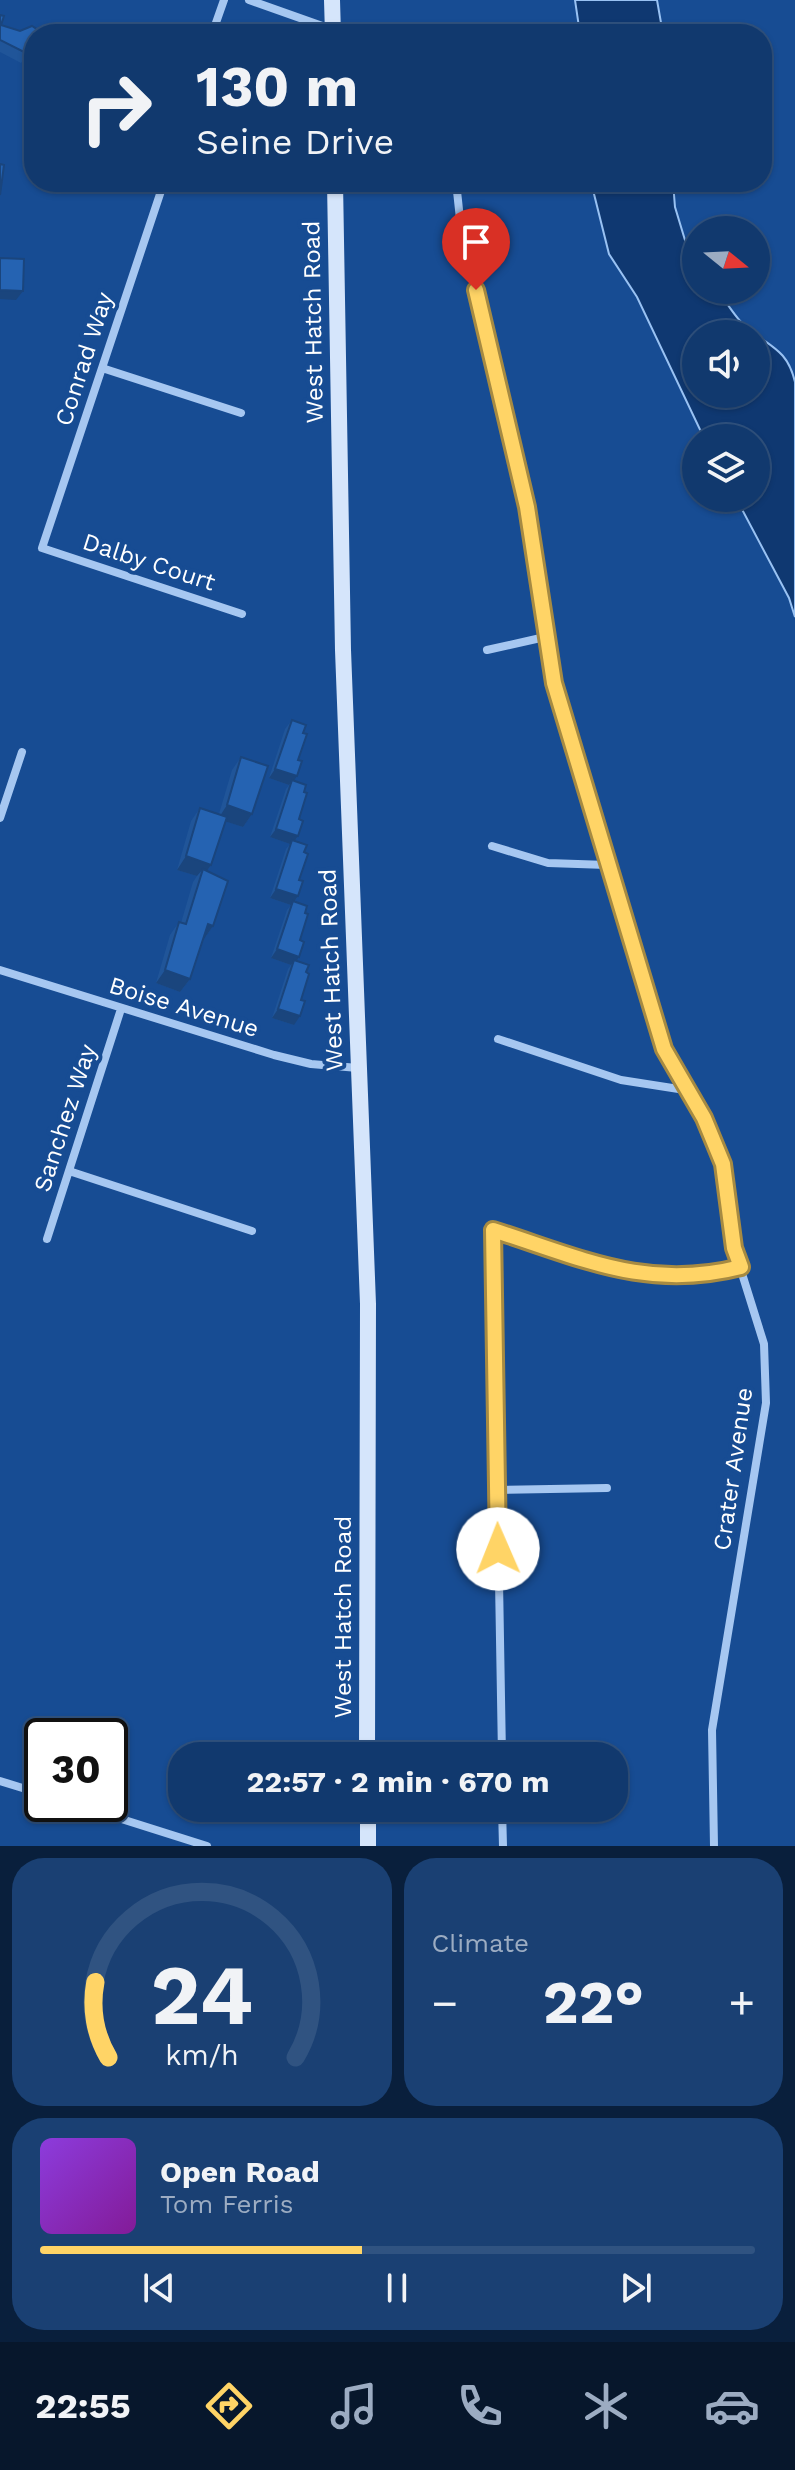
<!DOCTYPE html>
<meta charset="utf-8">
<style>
body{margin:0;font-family:"Work Sans",sans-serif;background:#1a4073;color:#f1f3f6;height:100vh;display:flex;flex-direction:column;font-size:30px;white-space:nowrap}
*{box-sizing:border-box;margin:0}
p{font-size:26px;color:#9cacc2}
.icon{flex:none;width:44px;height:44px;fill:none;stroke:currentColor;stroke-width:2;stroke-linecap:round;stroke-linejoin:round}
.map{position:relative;height:1846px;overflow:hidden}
.panel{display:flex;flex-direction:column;gap:12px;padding:12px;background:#091f3c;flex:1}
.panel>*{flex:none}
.hud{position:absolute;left:24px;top:24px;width:748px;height:168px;border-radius:32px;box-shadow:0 2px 6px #0004,0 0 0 2px #305381;background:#11396e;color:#f1f3f6;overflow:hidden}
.needle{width:52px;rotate:108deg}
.fabs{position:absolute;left:682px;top:216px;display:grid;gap:16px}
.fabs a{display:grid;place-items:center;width:88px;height:88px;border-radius:50%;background:#11396e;box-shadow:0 2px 6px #0004,0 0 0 2px #305381;font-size:40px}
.speed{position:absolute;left:24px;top:1718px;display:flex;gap:16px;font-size:40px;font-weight:700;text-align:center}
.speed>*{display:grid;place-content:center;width:104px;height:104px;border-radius:50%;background:#11396e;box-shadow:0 2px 6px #0004,0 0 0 2px #305381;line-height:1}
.speed .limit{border:4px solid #111;border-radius:12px;background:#fff;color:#111}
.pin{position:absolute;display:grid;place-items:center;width:68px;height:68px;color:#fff;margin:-82px -34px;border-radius:50% 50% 50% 0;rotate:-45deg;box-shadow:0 0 8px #0007}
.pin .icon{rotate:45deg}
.me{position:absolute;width:88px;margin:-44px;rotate:359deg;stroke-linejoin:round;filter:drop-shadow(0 0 6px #0008)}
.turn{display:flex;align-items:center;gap:28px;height:168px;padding:0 40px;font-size:36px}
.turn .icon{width:104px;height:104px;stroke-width:2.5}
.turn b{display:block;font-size:56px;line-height:68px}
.big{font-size:60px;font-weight:700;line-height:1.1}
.panel .card{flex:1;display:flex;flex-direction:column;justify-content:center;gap:12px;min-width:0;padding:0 28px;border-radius:32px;background:#1a4073}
.panel .dial{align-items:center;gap:0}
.dial svg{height:208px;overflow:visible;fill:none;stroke:#305381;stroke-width:7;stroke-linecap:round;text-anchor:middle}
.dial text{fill:#f1f3f6;stroke:none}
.song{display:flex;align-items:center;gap:24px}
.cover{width:96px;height:96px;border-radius:12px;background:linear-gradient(135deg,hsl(270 70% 55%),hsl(290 70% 35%))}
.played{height:8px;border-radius:4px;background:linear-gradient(90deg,#ffd466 45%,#305381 45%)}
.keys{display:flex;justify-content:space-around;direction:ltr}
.heat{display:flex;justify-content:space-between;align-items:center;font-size:44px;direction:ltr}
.panel .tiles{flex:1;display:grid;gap:12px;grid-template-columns:1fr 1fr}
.card:last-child{grid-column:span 2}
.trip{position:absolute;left:168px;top:1742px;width:460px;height:80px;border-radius:32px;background:#11396e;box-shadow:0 2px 6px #0004,0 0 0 2px #305381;font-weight:700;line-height:80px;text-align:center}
.menu{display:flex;height:128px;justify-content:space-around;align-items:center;background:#07172c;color:#9cacc2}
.menu .icon{width:56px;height:56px}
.menu .current{color:#ffd466}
.menu b{font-size:36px;color:#f1f3f6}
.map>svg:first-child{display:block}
</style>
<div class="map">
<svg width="795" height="1846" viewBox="0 0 795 1846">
<rect width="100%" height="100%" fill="#174c93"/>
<path fill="#0f3871" stroke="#99c2f3" stroke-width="2" fill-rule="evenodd" d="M575 0H657L663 34H580Z
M591 182H673L675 207 688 250 696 261V290H718C726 302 735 317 745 326 769 347 787 348 795 382V617L789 598 736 498H756V438H704L637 297 609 254ZM696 334H756V394H696Z"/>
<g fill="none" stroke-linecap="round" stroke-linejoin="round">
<path stroke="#a6c7f1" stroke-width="8" d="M249 0 345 34
M212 34 224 0
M164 182 42 548 242 614
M456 182 461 228 527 507 554 683 664 1049 704 1118 723 1164 734 1248 764 1344 766 1403 712 1730 714 1846
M102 368 241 413
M487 650 545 637
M0 818 22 752
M492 846 548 863 607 865
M0 970 274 1055 311 1064 358 1068
M498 1039 621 1080 685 1090
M69 1171 252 1231
M47 1239 121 1009
M497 1490 607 1488
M502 1756 493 1230C581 1258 647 1292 741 1267
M0 1781 42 1794
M74 1804 207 1846
M502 1808 503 1846"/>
<path stroke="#d5e5fb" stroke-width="16" d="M332 0 333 34
M335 182 343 650 368 1304 367 1756
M368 1808V1846"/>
</g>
<path fill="#205599" d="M0 15 1 25 34 34V63L25 58 21 63 0 52Z
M34 122V146L25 142Z
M34 150V161L30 159Z
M292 720 303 733 294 781 304 792 299 819 298 836 295 841 304 852 299 880 298 896 295 901 305 913 296 961 306 972 301 1000 294 1025 272 1018 288 969 291 965 271 958 287 910 291 905 270 898 286 849 290 844 270 837 286 789 289 785 269 778 285 729Z
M241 757 252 814 243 827 225 821 211 865 207 871 213 926 204 939 203 938 190 979 180 992 156 983 170 935 179 922 181 923 193 882 197 876 177 870 191 821 200 808 219 814 232 770Z"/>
<path fill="#1a457d" d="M0 290 23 291 16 300 0 299Z
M275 769 297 776 291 785 292 780 289 785 269 778Z
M227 805 252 814 243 827 218 819Z
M276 829 298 836 292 845V840L290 844 270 837Z
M186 856 211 865 202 878 203 869 197 876 177 870Z
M276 889 298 896 292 905 293 901 291 905 270 898Z
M208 924 213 926 204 939 198 937Z
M277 949 299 957 293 966 294 960 291 965 271 958Z
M165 970 190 979 180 992 156 983Z
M278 1009 300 1016 294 1025 272 1018Z"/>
<path fill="#2563b2" stroke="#1a457d" stroke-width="2" d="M0 15 4 16 1 25 20 31 32 26 44 34H34V50L30 48 28 54 0 40Z
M0 164 4 165 0 195Z
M0 258 24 259 23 291 0 290Z
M292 720 306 725 303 733 307 734 298 760 302 761 297 776 275 769Z
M241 757 268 766 252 814 227 805Z
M292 780 306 785 304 792 307 793 299 819 303 821 298 836 276 829Z
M200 808 227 817 211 865 186 856Z
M292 840 307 845 304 852 308 854 299 880 303 881 298 896 276 889Z
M203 869 228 881 213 926 208 924 190 979 165 970 179 922 186 924Z
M293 901 307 906 305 913 308 914 300 940 304 942 299 957 277 949Z
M294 960 309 965 306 972 309 974 301 1000 305 1001 300 1016 278 1009Z"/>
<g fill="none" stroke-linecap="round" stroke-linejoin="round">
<defs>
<path id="route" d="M476 290 527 507 554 683 664 1049 704 1118 723 1164 734 1248 741 1267C647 1291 581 1258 493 1230L498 1549"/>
</defs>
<use href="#route" stroke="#a68a42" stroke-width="20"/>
<use href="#route" stroke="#ffd466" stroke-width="14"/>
</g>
<g text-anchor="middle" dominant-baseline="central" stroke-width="8" stroke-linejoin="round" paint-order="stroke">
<g font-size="24" fill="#fff" stroke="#174c93">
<text transform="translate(313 322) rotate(-91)">West Hatch Road</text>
<text transform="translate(84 359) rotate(-72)">Conrad Way</text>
<text transform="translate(149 562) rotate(18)">Dalby Court</text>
<text transform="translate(331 970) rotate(-92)">West Hatch Road</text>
<text transform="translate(184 1007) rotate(17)">Boise Avenue</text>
<text transform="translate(65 1118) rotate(-72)">Sanchez Way</text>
<text transform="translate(733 1469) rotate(-82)">Crater Avenue</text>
<text transform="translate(343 1617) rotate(-90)">West Hatch Road</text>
</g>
</g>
</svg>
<div class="fabs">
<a><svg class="needle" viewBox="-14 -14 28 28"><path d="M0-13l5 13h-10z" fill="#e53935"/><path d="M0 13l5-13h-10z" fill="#9cacc2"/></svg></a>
<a><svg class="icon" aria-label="sound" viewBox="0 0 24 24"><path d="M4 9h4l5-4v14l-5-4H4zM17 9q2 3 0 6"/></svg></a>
<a><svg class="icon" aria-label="layers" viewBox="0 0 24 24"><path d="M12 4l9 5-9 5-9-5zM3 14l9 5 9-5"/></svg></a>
</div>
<div class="speed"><div class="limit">30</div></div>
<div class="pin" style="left:476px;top:290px;background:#d93025"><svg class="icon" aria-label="arrive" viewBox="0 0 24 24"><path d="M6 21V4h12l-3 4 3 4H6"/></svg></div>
<svg class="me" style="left:498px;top:1549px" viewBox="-20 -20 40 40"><circle r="19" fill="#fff"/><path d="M0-13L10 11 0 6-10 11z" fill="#ffd466"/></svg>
<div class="trip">22:57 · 2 min · 670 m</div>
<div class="hud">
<div class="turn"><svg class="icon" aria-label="right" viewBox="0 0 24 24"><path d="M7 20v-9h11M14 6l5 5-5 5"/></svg><div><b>130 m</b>Seine Drive</div></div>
</div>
</div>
<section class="panel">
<div class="tiles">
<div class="card dial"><svg viewBox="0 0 100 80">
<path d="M14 69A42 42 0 1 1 86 69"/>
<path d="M14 69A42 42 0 0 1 9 40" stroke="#ffd466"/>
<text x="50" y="56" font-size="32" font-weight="700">24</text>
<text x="50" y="72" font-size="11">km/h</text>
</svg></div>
<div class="card"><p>Climate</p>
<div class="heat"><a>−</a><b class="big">22°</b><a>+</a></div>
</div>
<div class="card">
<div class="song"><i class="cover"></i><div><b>Open Road</b><p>Tom Ferris</p></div></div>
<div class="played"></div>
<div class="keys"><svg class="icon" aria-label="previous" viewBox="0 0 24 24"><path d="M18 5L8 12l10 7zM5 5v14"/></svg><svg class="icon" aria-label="pause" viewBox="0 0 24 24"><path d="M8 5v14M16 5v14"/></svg><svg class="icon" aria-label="next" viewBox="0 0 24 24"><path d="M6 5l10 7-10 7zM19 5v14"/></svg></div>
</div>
</div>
</section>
<nav class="menu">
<b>22:55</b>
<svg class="icon current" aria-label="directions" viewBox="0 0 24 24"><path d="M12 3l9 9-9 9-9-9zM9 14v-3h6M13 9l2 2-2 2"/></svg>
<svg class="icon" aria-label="music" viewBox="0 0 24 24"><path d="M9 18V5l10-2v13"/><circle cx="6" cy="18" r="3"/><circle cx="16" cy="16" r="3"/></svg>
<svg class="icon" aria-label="phone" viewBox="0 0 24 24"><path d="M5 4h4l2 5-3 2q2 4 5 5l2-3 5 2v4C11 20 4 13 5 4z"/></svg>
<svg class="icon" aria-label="climate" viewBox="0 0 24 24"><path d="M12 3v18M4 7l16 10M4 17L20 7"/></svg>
<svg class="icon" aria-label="car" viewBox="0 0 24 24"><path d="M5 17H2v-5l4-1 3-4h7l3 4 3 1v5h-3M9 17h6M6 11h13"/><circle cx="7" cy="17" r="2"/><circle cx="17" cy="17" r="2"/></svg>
</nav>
